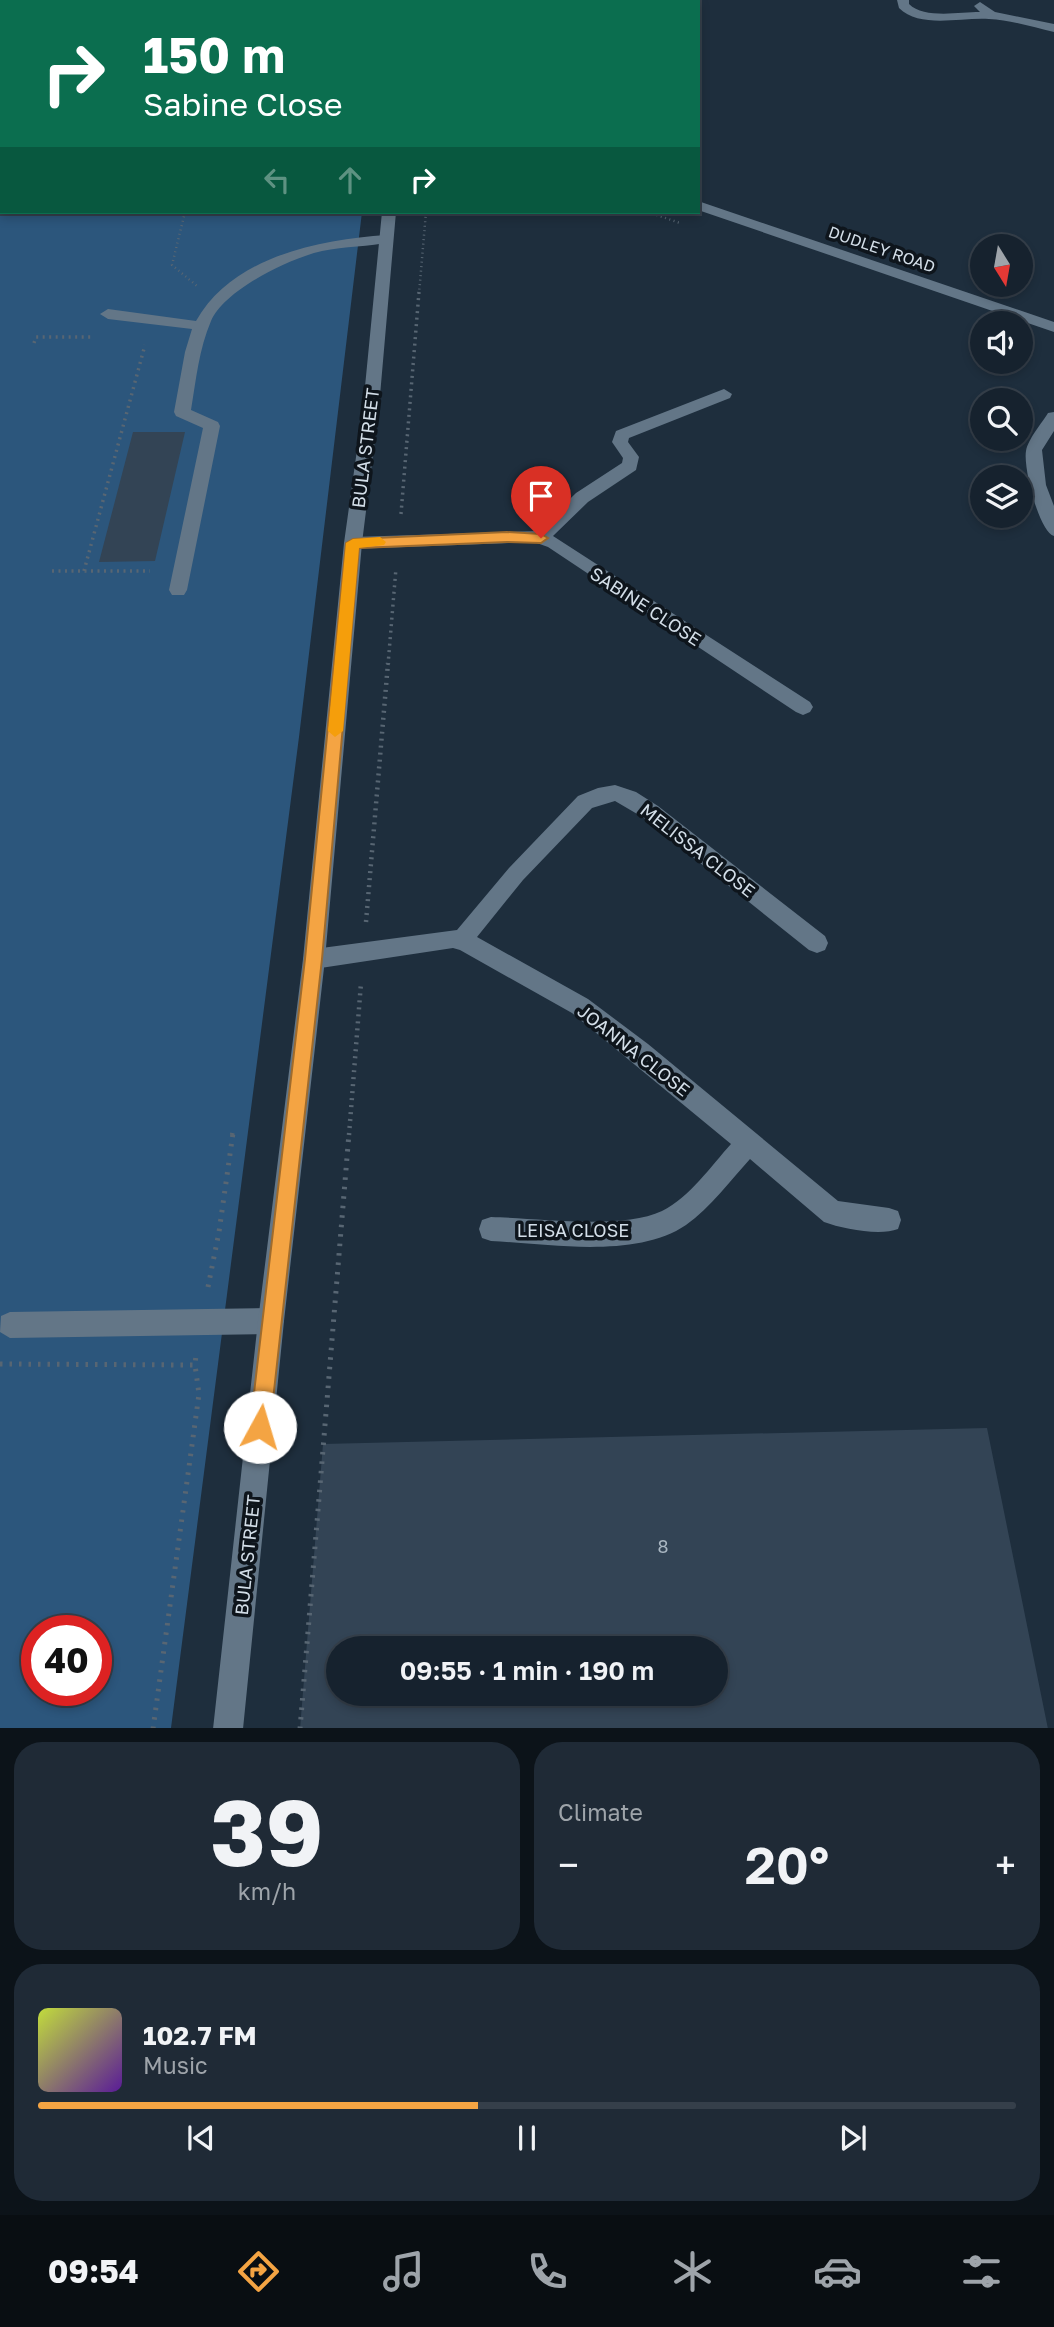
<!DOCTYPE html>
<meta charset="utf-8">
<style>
body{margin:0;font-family:"Golos Text",sans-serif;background:#1f2a36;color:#f1f3f6;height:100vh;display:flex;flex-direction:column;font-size:26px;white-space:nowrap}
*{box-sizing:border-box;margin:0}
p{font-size:23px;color:#9ea4aa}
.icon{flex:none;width:38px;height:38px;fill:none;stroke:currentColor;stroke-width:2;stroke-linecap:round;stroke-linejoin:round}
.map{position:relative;height:1728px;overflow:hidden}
.panel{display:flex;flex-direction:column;gap:14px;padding:14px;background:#0c1319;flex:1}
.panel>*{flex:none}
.top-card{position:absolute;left:0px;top:0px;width:700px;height:214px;box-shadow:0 4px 10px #0003,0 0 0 2px #353f4a;background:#0b6e4f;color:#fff;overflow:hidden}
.needle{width:46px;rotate:169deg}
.controls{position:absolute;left:970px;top:234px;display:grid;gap:14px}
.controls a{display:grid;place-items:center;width:63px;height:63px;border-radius:50%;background:#16222e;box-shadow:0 4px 10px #0003,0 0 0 2px #353f4a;font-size:35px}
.speed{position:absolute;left:21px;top:1615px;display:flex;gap:14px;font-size:35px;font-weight:700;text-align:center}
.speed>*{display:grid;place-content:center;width:91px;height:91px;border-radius:50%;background:#16222e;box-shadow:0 4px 10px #0003,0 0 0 2px #353f4a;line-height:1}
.speed .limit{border:10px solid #d22;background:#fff;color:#111}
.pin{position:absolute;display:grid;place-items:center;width:60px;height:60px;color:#fff;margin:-72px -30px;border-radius:50% 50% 50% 0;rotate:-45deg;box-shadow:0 0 7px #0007}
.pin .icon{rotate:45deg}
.me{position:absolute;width:77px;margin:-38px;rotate:6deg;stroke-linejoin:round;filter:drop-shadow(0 0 5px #0008)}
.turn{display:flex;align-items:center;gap:24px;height:147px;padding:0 28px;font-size:32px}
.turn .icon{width:91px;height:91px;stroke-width:2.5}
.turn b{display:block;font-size:49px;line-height:60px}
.lanes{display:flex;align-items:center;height:66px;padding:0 28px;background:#0003;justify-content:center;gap:35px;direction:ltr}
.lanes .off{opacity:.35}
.big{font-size:52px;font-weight:600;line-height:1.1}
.panel .widget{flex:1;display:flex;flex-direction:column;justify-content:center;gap:10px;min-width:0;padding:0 24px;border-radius:28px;background:#1f2a36}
.panel .dial{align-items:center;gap:0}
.dial b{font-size:91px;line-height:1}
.song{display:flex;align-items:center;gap:21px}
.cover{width:84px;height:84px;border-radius:10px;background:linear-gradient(135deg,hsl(70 70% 55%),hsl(270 70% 35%))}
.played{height:7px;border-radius:4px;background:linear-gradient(90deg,#f4a443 45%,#353f4a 45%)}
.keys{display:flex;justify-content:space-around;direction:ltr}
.heat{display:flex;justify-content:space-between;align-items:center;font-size:38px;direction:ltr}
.panel .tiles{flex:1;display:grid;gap:14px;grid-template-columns:1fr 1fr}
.widget:last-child{grid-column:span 2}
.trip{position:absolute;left:326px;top:1636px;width:402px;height:70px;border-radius:35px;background:#16222e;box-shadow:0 4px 10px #0003,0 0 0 2px #353f4a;font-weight:600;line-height:70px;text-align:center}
.menu{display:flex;height:112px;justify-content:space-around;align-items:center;background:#090e12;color:#9ea4aa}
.menu .icon{width:49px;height:49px}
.menu .selected{color:#f4a443}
.menu b{font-size:32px;color:#f1f3f6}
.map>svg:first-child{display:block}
</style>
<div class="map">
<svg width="1054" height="1729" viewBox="0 0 1054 1729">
<rect width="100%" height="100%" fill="#1e2e3d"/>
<path fill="#2c567c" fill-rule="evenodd" d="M0 29 2 212H362L299 737 171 1728H0ZM37 1631H96V1690H37Z"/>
<path fill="#345" fill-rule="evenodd" d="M133 432H185L155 561 99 562Z
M987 1428 1048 1729H300L323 1444ZM338 1648H716V1694H338Z"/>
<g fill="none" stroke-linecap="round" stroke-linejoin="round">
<path stroke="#586673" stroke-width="2.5" stroke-dasharray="1 3.5" stroke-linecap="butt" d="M55 0 64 2
M185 212 172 265 197 286
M648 212 680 223
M419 294 426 212"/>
<path stroke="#586673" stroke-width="3.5" stroke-dasharray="2 4.5" stroke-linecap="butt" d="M34 343 36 337H93
M401 514 419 292
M52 571H150
M84 571 145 345
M388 665 396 568"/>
<path stroke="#586673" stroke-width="4.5" stroke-dasharray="2 5" stroke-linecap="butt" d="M366 922 388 663
M232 1135 233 1131
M349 1135 361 983"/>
<path stroke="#586673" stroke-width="5" stroke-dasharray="2.5 7" stroke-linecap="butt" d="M208 1287 219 1232 233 1133
M0 1364 195 1365 196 1355
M153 1729 199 1394 195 1365
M300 1729 349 1133"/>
<path fill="#637687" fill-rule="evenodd" d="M386 235 391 236V242C369 247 345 246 322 251 290 258 224 290 211 321 199 349 196 380 191 410L218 422 220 426 187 590 184 595H172L169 590 203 428 176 416 174 412 185 352 192 329 108 319 100 314 108 309 196 321C233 256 319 240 386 235Z
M271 1308 280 1312 284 1321 280 1330 271 1334 10 1338 0 1332 1 1316 10 1312Z"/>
<path fill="#637687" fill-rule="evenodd" d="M350 0H363L349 2Z
M897 0H909V4C924 19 959 12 980 12L974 6 980 2 995 12 1054 24V32C1033 27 1010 20 989 19 961 17 920 29 899 8Z
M724 389 732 394 730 398 629 438 628 442 639 457 636 470 588 502 553 536 810 702 813 707 810 712 803 715 796 712 548 547 534 542 353 549 347 547 344 543 347 539 353 537 537 531 576 493 622 463 623 458 612 442 616 431Z
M1054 412V431L1042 450 1046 485 1054 506V536C1039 532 1023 467 1026 451 1028 439 1042 423 1048 413Z
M615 785 636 792 658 806 825 936 828 943 825 950 817 953 809 950 644 818 615 801 592 808 523 880 477 937 588 999 648 1044 838 1201 889 1208 898 1211 901 1220 898 1229C880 1236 843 1229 824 1222L750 1159C730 1181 711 1207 686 1225 636 1259 549 1244 491 1241L482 1238 479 1229 482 1220 491 1217C536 1218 622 1230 662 1211 690 1197 711 1166 731 1144L572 1013 460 950 453 948 314 969 306 966 303 959 306 952 314 949 457 930 509 868 578 796 598 788Z"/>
<path fill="#637687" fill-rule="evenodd" d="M0 1 3 2 2 9H0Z
M698 201 1054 322V332L698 210Z
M382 212H396L379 407 362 543 325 959 284 1321 243 1729H213L258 1321 303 959 344 543 363 407Z"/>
</g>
<path fill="#f4a443" stroke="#9f6b2c" stroke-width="2" d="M507 532 541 534 548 538 541 543 507 542 359 548 322 959 270 1427 267 1434 260 1437 253 1434 250 1427 305 959 346 543 353 539Z"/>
<path fill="#f59e0b" d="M380 537 386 542 384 545 359 548 343 731 335 737 328 731 346 543 353 539Z"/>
<g text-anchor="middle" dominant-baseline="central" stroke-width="7" stroke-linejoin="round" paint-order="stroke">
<g font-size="16" fill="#d3dee8" stroke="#0e151c">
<text transform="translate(882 249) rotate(19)">DUDLEY ROAD</text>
</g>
<g font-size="18" fill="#d3dee8" stroke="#0e151c">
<text transform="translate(365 448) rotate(-83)">BULA STREET</text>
<text transform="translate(646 606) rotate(33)">SABINE CLOSE</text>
<text transform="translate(698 850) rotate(38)">MELISSA CLOSE</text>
<text transform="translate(634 1050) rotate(38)">JOANNA CLOSE</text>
<text x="573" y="1230">LEISA CLOSE</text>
<text transform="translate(247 1555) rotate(-84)">BULA STREET</text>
</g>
<g font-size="18" fill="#abb8c3">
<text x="663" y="1546">8</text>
</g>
</g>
</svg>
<div class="controls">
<a><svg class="needle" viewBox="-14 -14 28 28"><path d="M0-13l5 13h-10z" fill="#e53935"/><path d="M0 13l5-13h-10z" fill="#9ea4aa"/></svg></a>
<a><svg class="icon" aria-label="sound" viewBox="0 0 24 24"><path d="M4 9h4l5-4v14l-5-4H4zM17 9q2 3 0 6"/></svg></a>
<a><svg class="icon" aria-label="search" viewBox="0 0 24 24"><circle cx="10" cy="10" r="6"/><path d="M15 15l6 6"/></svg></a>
<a><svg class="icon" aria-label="layers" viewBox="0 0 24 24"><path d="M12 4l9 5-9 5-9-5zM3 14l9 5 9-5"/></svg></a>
</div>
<div class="speed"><div class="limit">40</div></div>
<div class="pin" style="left:541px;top:538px;background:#d93025"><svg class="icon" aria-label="arrive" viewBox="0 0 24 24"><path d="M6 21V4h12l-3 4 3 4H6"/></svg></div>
<svg class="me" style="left:260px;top:1427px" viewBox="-20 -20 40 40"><circle r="19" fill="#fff"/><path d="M0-13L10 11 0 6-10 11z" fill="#f4a443"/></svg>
<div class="trip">09:55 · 1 min · 190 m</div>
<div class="top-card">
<div class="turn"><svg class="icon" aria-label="right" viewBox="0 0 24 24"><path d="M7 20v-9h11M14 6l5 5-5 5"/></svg><div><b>150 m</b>Sabine Close</div></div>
<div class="lanes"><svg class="icon off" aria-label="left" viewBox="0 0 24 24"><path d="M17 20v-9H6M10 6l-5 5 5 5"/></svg><svg class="icon off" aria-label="ahead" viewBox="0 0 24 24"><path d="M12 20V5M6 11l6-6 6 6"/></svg><svg class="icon" aria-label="right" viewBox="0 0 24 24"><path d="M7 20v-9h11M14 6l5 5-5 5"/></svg></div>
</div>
</div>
<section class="panel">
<div class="tiles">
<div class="widget dial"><b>39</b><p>km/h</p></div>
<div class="widget"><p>Climate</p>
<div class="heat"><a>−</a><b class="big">20°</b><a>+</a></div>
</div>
<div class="widget">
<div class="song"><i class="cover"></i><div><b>102.7 FM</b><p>Music</p></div></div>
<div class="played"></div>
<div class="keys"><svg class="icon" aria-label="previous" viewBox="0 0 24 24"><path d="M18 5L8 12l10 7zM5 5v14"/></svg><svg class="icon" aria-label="pause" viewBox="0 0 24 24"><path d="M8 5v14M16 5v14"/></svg><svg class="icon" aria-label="next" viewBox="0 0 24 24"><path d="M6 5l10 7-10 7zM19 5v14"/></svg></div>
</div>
</div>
</section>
<nav class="menu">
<b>09:54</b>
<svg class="icon selected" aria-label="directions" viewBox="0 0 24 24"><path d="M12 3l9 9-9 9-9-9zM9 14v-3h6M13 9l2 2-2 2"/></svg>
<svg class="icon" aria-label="music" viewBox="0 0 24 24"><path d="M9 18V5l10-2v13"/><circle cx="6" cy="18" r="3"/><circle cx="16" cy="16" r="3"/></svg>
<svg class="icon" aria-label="phone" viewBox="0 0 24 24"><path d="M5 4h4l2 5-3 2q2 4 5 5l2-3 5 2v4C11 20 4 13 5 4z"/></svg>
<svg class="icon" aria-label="climate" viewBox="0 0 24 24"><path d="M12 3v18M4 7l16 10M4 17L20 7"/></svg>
<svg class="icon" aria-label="car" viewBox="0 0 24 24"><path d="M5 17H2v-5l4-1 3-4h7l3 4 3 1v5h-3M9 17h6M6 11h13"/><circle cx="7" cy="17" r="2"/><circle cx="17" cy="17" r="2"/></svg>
<svg class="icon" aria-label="filters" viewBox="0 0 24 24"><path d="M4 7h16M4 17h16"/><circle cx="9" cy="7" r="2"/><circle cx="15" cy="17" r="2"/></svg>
</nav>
